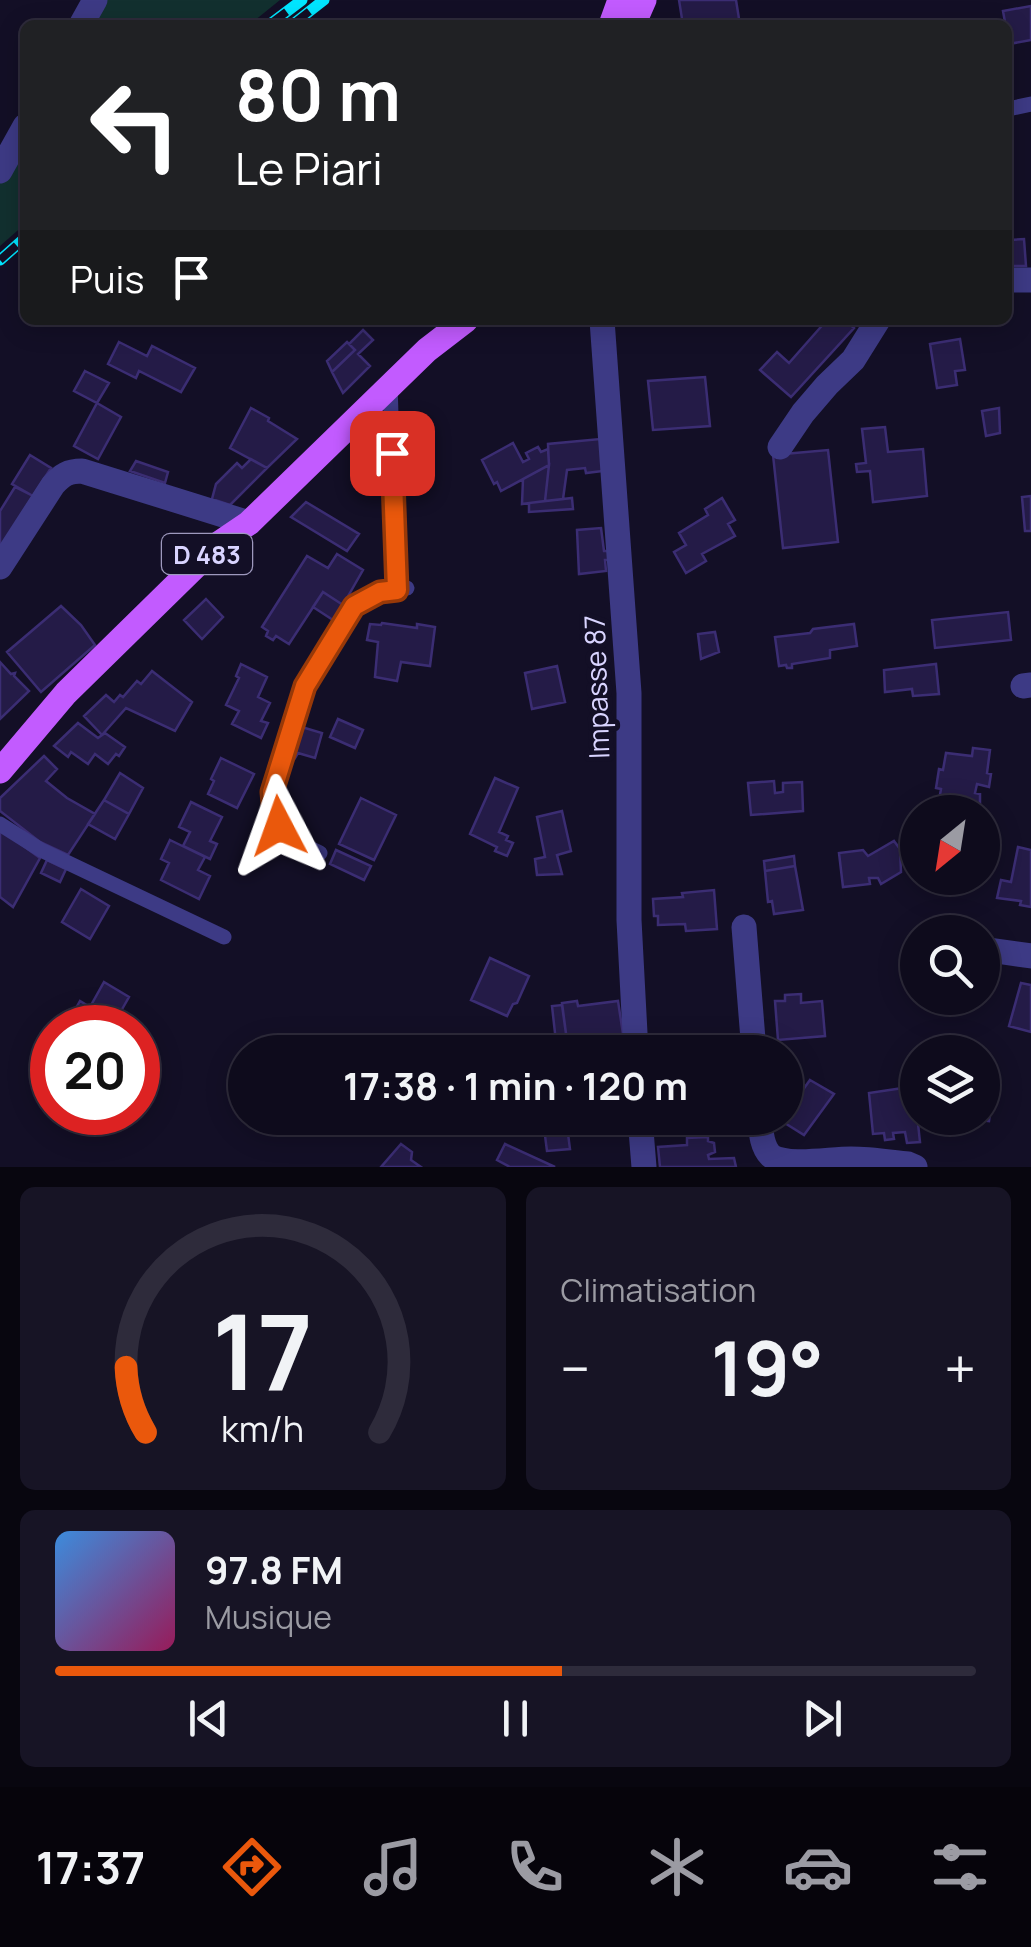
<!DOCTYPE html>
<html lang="fr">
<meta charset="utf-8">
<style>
body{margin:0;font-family:Manrope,sans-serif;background:#171425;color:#f1f3f6;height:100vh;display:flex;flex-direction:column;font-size:38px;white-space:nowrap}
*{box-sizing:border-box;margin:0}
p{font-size:32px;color:#9b9ba3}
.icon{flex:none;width:55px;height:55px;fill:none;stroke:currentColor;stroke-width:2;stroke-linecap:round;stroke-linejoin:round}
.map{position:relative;height:1167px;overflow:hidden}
.details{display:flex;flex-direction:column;gap:20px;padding:20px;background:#08060f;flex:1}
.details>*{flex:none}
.top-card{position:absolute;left:20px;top:20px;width:992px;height:305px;border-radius:15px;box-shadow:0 5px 25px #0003,0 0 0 2px #2e2b3b;background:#202124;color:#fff;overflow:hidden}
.needle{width:65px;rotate:210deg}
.buttons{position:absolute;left:900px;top:795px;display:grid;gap:20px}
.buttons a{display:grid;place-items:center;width:100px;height:100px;border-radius:50%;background:#0e0b1c;box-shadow:0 5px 25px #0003,0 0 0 2px #2e2b3b;font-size:50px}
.speed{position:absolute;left:30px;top:1005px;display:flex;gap:20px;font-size:50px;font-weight:700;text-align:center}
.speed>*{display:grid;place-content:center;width:130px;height:130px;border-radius:50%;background:#0e0b1c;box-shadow:0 5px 25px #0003,0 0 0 2px #2e2b3b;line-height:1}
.speed .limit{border:15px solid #d22;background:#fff;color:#111}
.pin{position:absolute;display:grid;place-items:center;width:85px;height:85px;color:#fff;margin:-42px;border-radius:20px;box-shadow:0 5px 15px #0006}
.me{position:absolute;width:110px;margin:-55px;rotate:356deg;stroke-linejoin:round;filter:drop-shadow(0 0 8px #0008)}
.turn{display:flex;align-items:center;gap:35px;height:210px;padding:0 50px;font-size:45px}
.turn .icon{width:130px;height:130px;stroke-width:2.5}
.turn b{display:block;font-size:70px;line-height:85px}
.then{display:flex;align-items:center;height:95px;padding:0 50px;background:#0003;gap:20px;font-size:38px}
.big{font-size:75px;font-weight:700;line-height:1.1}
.details .widget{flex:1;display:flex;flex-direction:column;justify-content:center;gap:15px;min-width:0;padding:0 35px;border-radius:15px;background:#171425}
.details .dial{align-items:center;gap:0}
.dial svg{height:260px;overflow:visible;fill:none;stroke:#2e2b3b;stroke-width:7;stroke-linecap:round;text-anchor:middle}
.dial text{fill:#f1f3f6;stroke:none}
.song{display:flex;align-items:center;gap:30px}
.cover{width:120px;height:120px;border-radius:15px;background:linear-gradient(135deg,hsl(210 70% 55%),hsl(330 70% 35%))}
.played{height:10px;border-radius:5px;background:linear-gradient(90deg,#ea580c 55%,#2e2b3b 55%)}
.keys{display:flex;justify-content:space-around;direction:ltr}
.heat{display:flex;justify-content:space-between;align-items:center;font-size:55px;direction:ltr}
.details .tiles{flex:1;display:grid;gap:20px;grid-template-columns:1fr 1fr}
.widget:last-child{grid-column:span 2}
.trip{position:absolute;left:228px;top:1035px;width:575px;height:100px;border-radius:50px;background:#0e0b1c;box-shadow:0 5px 25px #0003,0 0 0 2px #2e2b3b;font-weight:700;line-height:100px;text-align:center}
.tab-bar{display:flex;height:160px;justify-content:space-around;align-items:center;background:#06040b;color:#9b9ba3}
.tab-bar .icon{width:70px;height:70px}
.tab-bar .on{color:#ea580c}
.tab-bar b{font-size:45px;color:#f1f3f6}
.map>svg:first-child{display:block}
</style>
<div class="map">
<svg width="1031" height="1167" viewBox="0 0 1031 1167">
<rect width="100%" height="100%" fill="#130f26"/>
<path fill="#12302f" d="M94 0H280L249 25H80Z
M25 123V224L0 246V168Z"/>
<path fill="#241b47" stroke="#3b2d73" stroke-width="2.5" d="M679 0H736L740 25H683Z
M1031 6V40L1009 44 1003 11Z
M1024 239 1026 266H1011L1010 240Z
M827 320H845L854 328 791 397 760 370 777 352 789 363Z
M363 330 373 340 358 354 370 366 343 393 332 372 355 350 349 344Z
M960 339 965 370 955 371 957 385 937 388 930 344Z
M119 342 147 356 152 346 195 368 181 392 139 371 136 378 108 364Z
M347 342 355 350 332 372 327 361Z
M85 371 109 383 97 403 74 391Z
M705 377 710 426 653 430 648 381Z
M97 403 121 417 98 459 74 446Z
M251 408 269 418 268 421 297 439 267 468 230 448Z
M999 408 1000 433 986 436 982 411Z
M385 425V456L369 457 370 440Z
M885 427 888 452 923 449 927 496 873 502 870 471 857 472 856 464 866 463 862 429Z
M600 439 603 471 586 473 585 468 567 470 563 499 545 501 549 465 548 444Z
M513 443 523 462 529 459 526 453 538 447 541 452 548 449 549 465 501 491 497 482 494 484 482 460Z
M828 450 838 542 783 548 773 455Z
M30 455 51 468 33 496 12 484Z
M251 459 267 468 230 505 212 499 216 484 237 463 242 468Z
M136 461 168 472 165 483 130 471Z
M549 465 545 501 522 504 523 479Z
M15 487 33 496 0 548V511Z
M1031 496V531H1025L1022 497Z
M572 498 573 509 529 512V503Z
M722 498 735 520 728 524 735 536 702 554 706 561 686 573 674 552 686 545 679 533 708 515 705 509Z
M306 502 359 534 347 551 291 517Z
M601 528 604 551H611L612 560H605L606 571 579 574 577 530Z
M337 554 363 570 343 605 323 592 289 644 276 636 273 640 266 636 268 631 262 627 307 556 328 568Z
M323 592 343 605 333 620 313 607Z
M206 599 223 617 202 639 184 620Z
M61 606 81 625 95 645 41 692 7 652Z
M1008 612 1011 640 935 648 932 620Z
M382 623 417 628V624L435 627 430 666 401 662 397 681 375 677 378 642 367 640 370 624 381 625Z
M854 624 857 646 830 650V658L792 664V668H787L786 665 779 666 775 637 810 633 813 629Z
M715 632 719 652 701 659 698 634Z
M0 662 11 674 15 673 14 676 29 691 0 719Z
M241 664 267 677 258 697 270 703 261 721 268 723 261 738 232 724 239 711 226 705 239 678 236 676Z
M936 664 939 694 913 696 912 689 885 692 884 670Z
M557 666 565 702 532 709 525 673Z
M152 671 192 702 175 731 126 708 102 735 84 716 106 695 114 702 120 695 123 697 137 681 141 684Z
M338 719 363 730 355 748 330 737Z
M78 723 98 738 105 733 125 747 119 756 116 754 108 764 95 754 88 764 71 752 68 757 54 746Z
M295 725 322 733 315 758 298 753 295 758 289 755Z
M973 748 990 750 987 773 991 774 989 787 977 784 975 793 980 794V812H937L941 789 936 788 939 769 943 770 946 753 972 756Z
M44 756 57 769 46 781 67 798 95 814 68 855 40 842 0 811V798Z
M221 758 254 774 237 808 208 794 214 781 211 779Z
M120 773 143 788 129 814 104 800Z
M495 778 518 788 499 832 508 836 506 840 513 843 507 856 495 851 497 847 470 834Z
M774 781 775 793 783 792V783L802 782 803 811 751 815 748 783Z
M361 798 396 815 374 860 339 844Z
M104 800 129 814 115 839 88 824Z
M191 802 222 817 210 841 217 844 210 859 183 846 190 832 179 827Z
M562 811 571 851 557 855 562 874 537 875 535 859 545 857 537 817Z
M0 829 40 858 13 907 0 897Z
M170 840 205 857 198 870 210 876 199 899 161 880 169 863 161 859Z
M894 841 900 849 901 872 881 884 878 878H869L870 884 843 887 839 853 863 850 868 856Z
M1018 847 1031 850V907L1020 905 1021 901 997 898 1001 880 1011 882Z
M336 850 371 866 364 880 330 864Z
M794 856 795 866 765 871 764 861Z
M47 860 66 869 60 882 41 873Z
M795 866 803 910 774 914 772 901 768 902 765 871Z
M81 889 109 906 90 939 62 922Z
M714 890 717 929 686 931 685 924 658 925V916H654L653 899 683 897 682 893Z
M490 958 529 976 517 1003 513 1004 507 1016 471 1000Z
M104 982 129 997 117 1018H110L105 1028H65L80 1001 90 1007Z
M1021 983 1031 985V1032L1009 1026Z
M801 994V1003L822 1001 825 1036 778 1040 775 1001H785V995Z
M577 1001 578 1006 618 1001 623 1034 567 1041 562 1003Z
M562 1005 567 1041 556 1042 552 1006Z
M810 1080 834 1094 804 1135 780 1120 785 1118V1112L795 1096 797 1098Z
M903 1088 905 1106 916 1105 920 1142 907 1143 905 1132 893 1133 894 1139 885 1140 884 1133 873 1134 869 1093Z
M982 1089 993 1090 989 1121 962 1118 961 1127 950 1126 947 1133 934 1132V1118H982Z
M567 1126 570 1149 547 1151 544 1128Z
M708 1137V1141L714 1143 715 1152 708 1155 709 1159 734 1158 736 1167H660L658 1147 687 1145V1138Z
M401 1144 412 1152 411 1160 421 1167H381Z
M505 1144 555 1167H510L497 1160Z"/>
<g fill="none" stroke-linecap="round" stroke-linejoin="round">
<path stroke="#3d3a85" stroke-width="15" d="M1008 109 1031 104
M390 385 397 589
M0 824 41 850 224 937
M320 853C301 844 281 838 274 816 262 776 325 632 356 604 371 592 389 590 407 588"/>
<path stroke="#3d3a85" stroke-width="25" d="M81 25 95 0
M0 171 25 126
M1008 280H1031
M602 320 629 693V920L636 1052
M780 447 803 413 827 385 853 360 878 320
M0 567 53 485C62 475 68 471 82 471L249 523
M1023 686 1031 685
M744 927 754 1052
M982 949 1031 956
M640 1118 644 1167
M760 1118C761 1130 761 1146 771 1156 790 1167 828 1159 851 1159 870 1159 889 1162 908 1164L915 1167"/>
<path stroke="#c25bff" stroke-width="25" d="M611 25 620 0
M633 25 644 0
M0 771 66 693 218 544 249 523 427 350 466 320"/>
<defs>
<path id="rail" d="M269 25 302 0
M292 25 324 0
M0 260 25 238"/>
</defs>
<use href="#rail" stroke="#00e5ff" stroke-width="11"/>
<use href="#rail" stroke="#130f26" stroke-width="8" stroke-dasharray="22" stroke-linecap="butt"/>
</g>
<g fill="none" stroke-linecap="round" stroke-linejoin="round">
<defs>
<path id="route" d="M279 826 274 814 272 792 305 686 354 606 380 592 397 590 392 453"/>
</defs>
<use href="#route" stroke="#983908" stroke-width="25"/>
<use href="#route" stroke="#ea580c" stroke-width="18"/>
</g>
<g text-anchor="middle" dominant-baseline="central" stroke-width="10" stroke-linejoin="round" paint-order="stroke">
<rect fill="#130f26" stroke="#9e99be" stroke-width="2.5" x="162" y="534" width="90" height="40" rx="8"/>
<g font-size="25" font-weight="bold" fill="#d9d4ff">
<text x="207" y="554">D 483</text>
</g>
<g font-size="28" fill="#d9d4ff" stroke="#130f26">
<text transform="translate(596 687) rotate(-92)">Impasse 87</text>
</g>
</g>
</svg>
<div class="buttons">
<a><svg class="needle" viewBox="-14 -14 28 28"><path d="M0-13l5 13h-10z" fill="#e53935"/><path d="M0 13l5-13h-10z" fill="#9b9ba3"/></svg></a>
<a><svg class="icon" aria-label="search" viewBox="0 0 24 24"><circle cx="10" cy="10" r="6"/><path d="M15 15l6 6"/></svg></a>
<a><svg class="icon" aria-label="layers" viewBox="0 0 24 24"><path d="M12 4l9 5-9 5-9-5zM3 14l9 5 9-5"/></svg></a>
</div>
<div class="speed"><div class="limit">20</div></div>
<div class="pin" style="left:392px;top:453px;background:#d93025"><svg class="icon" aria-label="arrive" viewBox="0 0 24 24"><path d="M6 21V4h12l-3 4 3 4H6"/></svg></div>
<svg class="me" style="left:279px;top:826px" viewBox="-20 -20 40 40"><path d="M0-17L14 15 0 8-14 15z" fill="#ea580c" stroke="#fff" stroke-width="4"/></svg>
<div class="trip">17:38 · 1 min · 120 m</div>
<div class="top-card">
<div class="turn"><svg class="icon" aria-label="left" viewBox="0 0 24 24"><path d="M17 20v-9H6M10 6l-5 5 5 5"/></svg><div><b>80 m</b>Le Piari</div></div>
<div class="then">Puis<svg class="icon" aria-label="arrive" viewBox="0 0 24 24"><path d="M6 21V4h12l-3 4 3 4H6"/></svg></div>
</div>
</div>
<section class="details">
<div class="tiles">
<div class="widget dial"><svg viewBox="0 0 100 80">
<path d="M14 69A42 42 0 1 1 86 69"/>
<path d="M14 69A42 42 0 0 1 8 49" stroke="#ea580c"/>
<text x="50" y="56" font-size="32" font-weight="700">17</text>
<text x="50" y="72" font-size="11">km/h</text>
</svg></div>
<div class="widget"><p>Climatisation</p>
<div class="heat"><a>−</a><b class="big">19°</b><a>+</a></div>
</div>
<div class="widget">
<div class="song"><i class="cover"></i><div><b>97.8 FM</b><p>Musique</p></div></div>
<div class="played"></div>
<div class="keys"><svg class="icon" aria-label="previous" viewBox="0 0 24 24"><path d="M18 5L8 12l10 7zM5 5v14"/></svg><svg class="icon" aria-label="pause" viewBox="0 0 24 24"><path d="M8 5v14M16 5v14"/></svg><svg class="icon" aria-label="next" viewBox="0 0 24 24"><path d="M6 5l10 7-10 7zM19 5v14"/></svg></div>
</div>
</div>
</section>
<nav class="tab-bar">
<b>17:37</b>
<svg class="icon on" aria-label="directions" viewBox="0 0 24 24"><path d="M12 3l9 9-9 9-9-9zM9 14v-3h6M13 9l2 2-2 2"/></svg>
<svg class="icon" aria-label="music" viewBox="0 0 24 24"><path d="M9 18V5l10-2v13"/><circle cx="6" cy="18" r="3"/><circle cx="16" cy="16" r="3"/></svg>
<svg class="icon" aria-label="phone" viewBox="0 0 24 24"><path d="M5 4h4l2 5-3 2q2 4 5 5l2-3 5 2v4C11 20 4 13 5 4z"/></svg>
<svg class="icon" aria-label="climate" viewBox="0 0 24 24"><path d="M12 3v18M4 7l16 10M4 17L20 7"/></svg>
<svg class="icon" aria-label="car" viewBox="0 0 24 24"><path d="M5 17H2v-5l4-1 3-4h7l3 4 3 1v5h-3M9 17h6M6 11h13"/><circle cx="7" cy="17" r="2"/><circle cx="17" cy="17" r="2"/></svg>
<svg class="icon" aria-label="filters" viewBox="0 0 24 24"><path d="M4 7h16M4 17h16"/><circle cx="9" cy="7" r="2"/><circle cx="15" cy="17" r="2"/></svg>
</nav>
